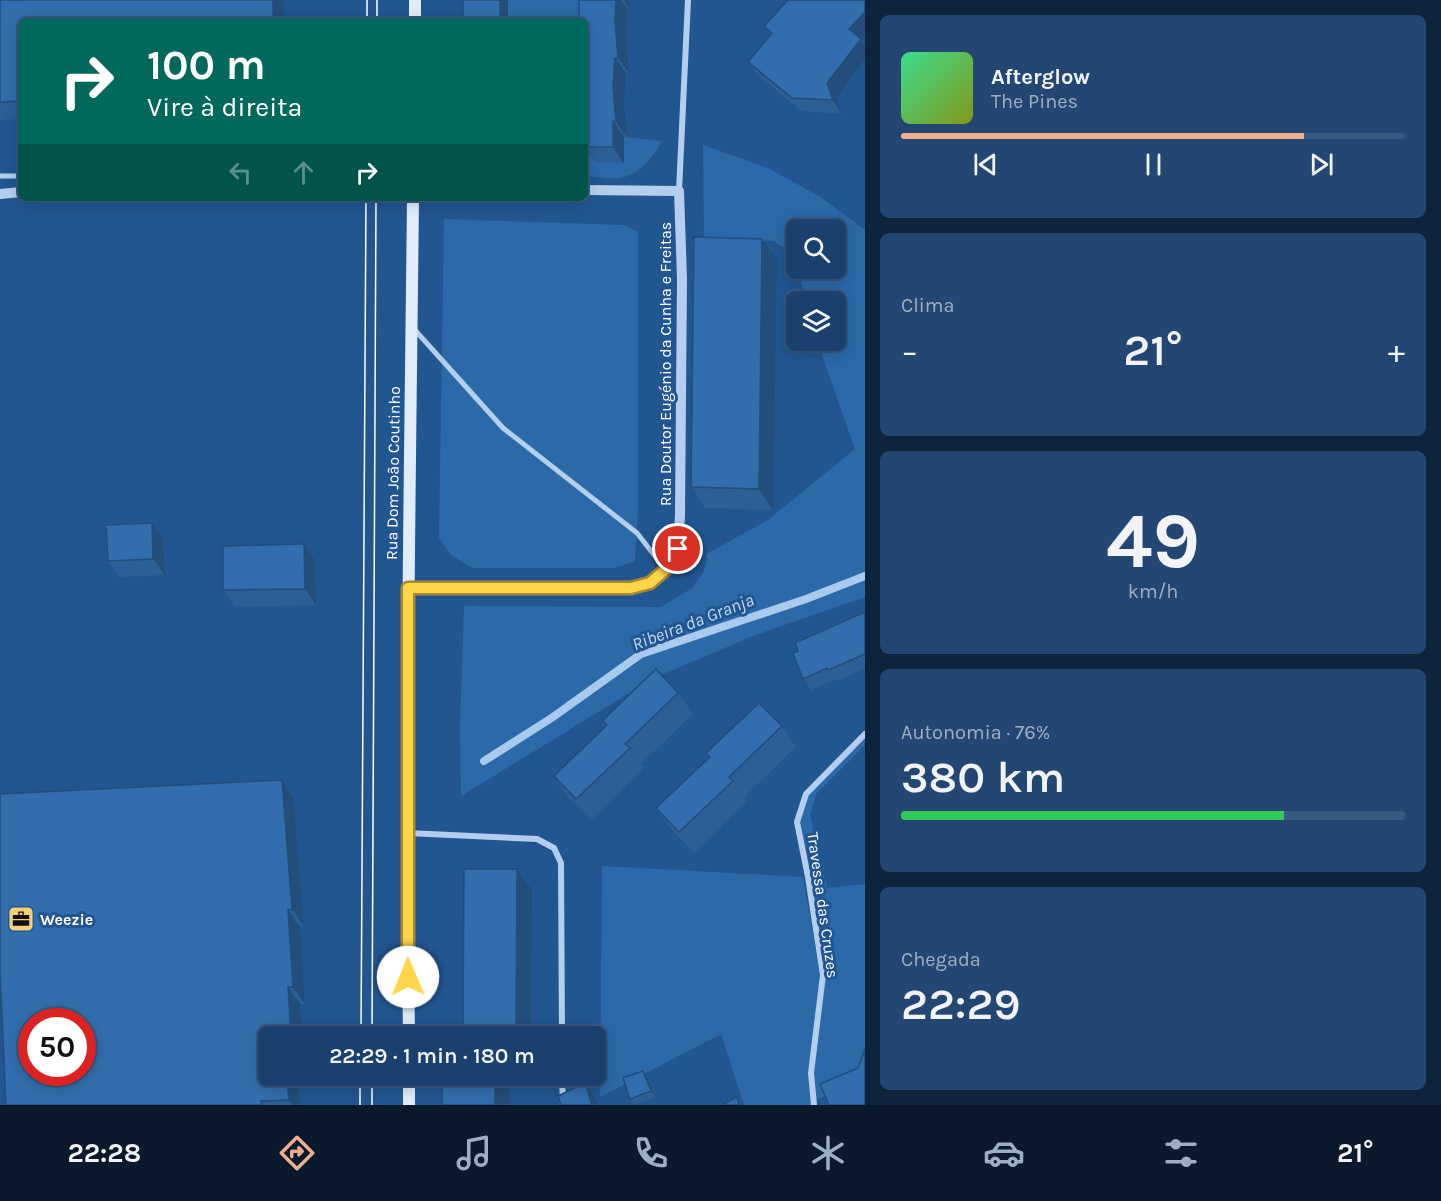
<!DOCTYPE html>
<html lang="pt">
<meta charset="utf-8">
<style>
body{margin:0;font-family:Karla,sans-serif;background:#234772;color:#f1f3f6;height:100vh;display:flex;flex-direction:column;font-size:22px;white-space:nowrap}
*{box-sizing:border-box;margin:0}
p{font-size:20px;color:#9fafc2}
.icon{flex:none;width:33px;height:33px;fill:none;stroke:currentColor;stroke-width:2;stroke-linecap:round;stroke-linejoin:round}
.map{position:relative;flex:1;overflow:hidden}
.sheet{display:flex;flex-direction:column;gap:15px;padding:15px;background:#0e233c;width:576px}
.sheet>*{flex:none}
.banner{position:absolute;left:18px;top:18px;width:570px;height:183px;border-radius:9px;box-shadow:0 3px 15px #0003,0 0 0 2px #385980;background:#00695c;color:#fff;overflow:hidden}
.controls{position:absolute;left:786px;top:219px;display:grid;gap:12px}
.controls a{display:grid;place-items:center;width:60px;height:60px;border-radius:9px;background:#1a406d;box-shadow:0 3px 15px #0003,0 0 0 2px #385980;font-size:30px}
.speed{position:absolute;left:18px;top:1008px;display:flex;gap:12px;font-size:30px;font-weight:700;text-align:center}
.speed>*{display:grid;place-content:center;width:78px;height:78px;border-radius:50%;background:#1a406d;box-shadow:0 3px 15px #0003,0 0 0 2px #385980;line-height:1}
.speed .limit{border:9px solid #d22;background:#fff;color:#111}
.pin{position:absolute;display:grid;place-items:center;width:51px;height:51px;color:#fff;margin:-26px;border:3px solid #fff;border-radius:50%;box-shadow:0 2px 6px #0007}
.me{position:absolute;width:66px;margin:-33px;rotate:359deg;stroke-linejoin:round;filter:drop-shadow(0 0 4px #0008)}
.turn{display:flex;align-items:center;gap:21px;height:126px;padding:0 30px;font-size:27px}
.turn .icon{width:78px;height:78px;stroke-width:2.5}
.turn b{display:block;font-size:42px;line-height:51px}
.lanes{display:flex;align-items:center;height:57px;padding:0 30px;background:#0003;justify-content:center;gap:30px;direction:ltr}
.lanes .off{opacity:.35}
.big{font-size:45px;font-weight:600;line-height:1.1}
.sheet .tile{flex:1;display:flex;flex-direction:column;justify-content:center;gap:9px;min-width:0;padding:0 21px;border-radius:9px;background:#234772}
.sheet .dial{align-items:center;gap:0}
.dial b{font-size:78px;line-height:1}
.song{display:flex;align-items:center;gap:18px}
.cover{width:72px;height:72px;border-radius:9px;background:linear-gradient(135deg,hsl(150 70% 55%),hsl(70 70% 35%))}
.played{height:6px;border-radius:3px;background:linear-gradient(90deg,#eead8d 80%,#385980 80%)}
.keys{display:flex;justify-content:space-around;direction:ltr}
.heat{display:flex;justify-content:space-between;align-items:center;font-size:33px;direction:ltr}
.charge{height:9px;border-radius:4px;background:linear-gradient(90deg,#34c759 76%,#385980 0)}
.trip{position:absolute;left:258px;top:1026px;width:348px;height:60px;border-radius:9px;background:#1a406d;box-shadow:0 3px 15px #0003,0 0 0 2px #385980;font-weight:600;line-height:60px;text-align:center}
.dock{display:flex;height:96px;justify-content:space-around;align-items:center;background:#0a1a2c;color:#9fafc2}
.dock .icon{width:42px;height:42px}
.dock .on{color:#eead8d}
.dock b{font-size:27px;color:#f1f3f6}
main{display:flex;flex:1;min-height:0}
.map>svg:first-child{display:block}
</style>
<main>
<div class="map">
<svg width="865" height="1105" viewBox="0 0 865 1105">
<rect width="100%" height="100%" fill="#225691"/>
<path fill="#2c69a9" d="M507 0H591L624 137 661 141C656 156 636 177 619 178 608 179 596 177 585 176V21H506Z
M703 145 768 168 819 196 865 230V597L753 636 654 678 461 796 460 727 464 606 661 607 692 588 703 573 707 560 706 554 768 520 855 449 817 341 836 340V302L805 301 799 269 836 268V230H796V255L773 241 704 240Z
M444 219 624 225 638 232V511L635 561 615 568H472L451 555 439 538Z
M865 734V745L816 794 810 815 827 888 865 884V1084L813 1100 814 1105H744L721 1034 600 1097 602 866 803 877 820 974 823 975 797 822 806 794Z"/>
<g fill="none" stroke-linecap="round" stroke-linejoin="round">
<path stroke="#a8caee" stroke-width="8" d="M484 761 553 717 641 654 806 599 865 576"/>
<path stroke="#b4cfed" stroke-width="5" d="M0 176H21
M414 329 503 428 637 533 665 569"/>
<path stroke="#b4cfed" stroke-width="6" d="M679 191 688 0
M407 833 537 839 554 848 561 863 562 1036
M562 1076 563 1105
M814 1105 811 1073 823 975 808 877 797 822 806 794 865 734"/>
<path stroke="#b4cfed" stroke-width="10" d="M0 194 21 192
M408 588H631L650 583 665 569 678 549 680 515 682 279 679 191 585 190"/>
<path stroke="#e0ecfa" stroke-width="12" d="M415 21V0
M409 1036C405 757 410 478 413 198
M409 1076V1105"/>
<path stroke="#fff" stroke-width="1.5" d="M367 21V0
M377 21V0
M361 1036 366 198
M372 1036 376 198
M360 1105V1076
M372 1105V1076"/>
</g>
<path fill="#2b5f96" d="M0 0H284L285 21H21V119L0 120Z
M579 0H629L630 9H627L626 36 629 73H626L624 101 627 137H624V163L596 162 592 157 587 156 585 153V21Z
M865 0V35L861 40 865 45V59L837 97 842 114 801 111 758 75 748 62 771 35 764 26Z
M777 260 773 510 706 508 691 487Z
M152 523 163 539 165 575 119 577 108 561Z
M304 544 315 561 316 605 235 607 223 590Z
M865 612V669L836 681 835 680 811 690 803 679Z
M678 693 693 714 641 764 644 769 591 820 568 797 554 776 606 725 603 720Z
M782 726 796 747 744 797 747 802 694 853 671 829 656 808 709 758 706 753Z
M282 780 293 797 304 926 300 927 305 1004H300L302 1036H268V1076H298L300 1105H6Z
M517 869 532 890 531 1036H468L463 1030Z
M643 1071 647 1077 655 1097 634 1105 630 1099Z"/>
<path fill="#234d7a" d="M273 0H284L285 21H273Z
M500 0H508V21H500Z
M616 0H621L627 9 626 36 629 73 618 58 615 20Z
M624 0H629L630 9Z
M865 12V35L861 40 865 45V59L837 97 842 114 833 100 827 83 849 29Z
M615 58 626 73 624 101 627 137 616 122 613 86Z
M613 121 624 137V163L613 147Z
M762 239 777 260 773 510 759 489Z
M152 523 163 539 165 575 153 559Z
M304 544 315 561 316 605 305 589Z
M282 780 293 797 304 926 292 909Z
M517 869 532 890 531 1036H521L516 1030Z
M288 910 300 927 305 1004 293 987Z
M288 987 300 1004 302 1036H291Z
M643 1071 647 1077 655 1097 651 1091Z
M287 1076H298L300 1105H293L289 1100Z
M495 1076H500L510 1090V1105H495Z
M585 1083 596 1099 598 1105H592Z"/>
<path fill="#326eae" stroke="#234d7a" stroke-width="1.5" fill-rule="evenodd" d="M0 0H273V21H21V101L0 102Z
M463 0H500V21H463Z
M579 0H616L615 20 618 58H615L613 86 616 122 613 121V147H585V21H579Z
M788 0H865V12L849 29 861 39 827 83 833 100 792 98 748 62 772 33 764 26Z
M694 237 762 239 759 489 691 487Z
M152 523 153 559 108 561 106 525Z
M304 544 305 589 223 590V546Z
M865 612V654L828 670 827 668 803 679 793 653 798 651 795 643Z
M656 669 678 693 625 744 630 748 576 799 554 776 607 725 603 720Z
M759 703 782 726 729 777 733 781 679 832 656 808 710 757 706 753Z
M282 780 292 909 288 910 293 987H288L291 1036H268V1076H287L289 1100 261 1101 262 1105H6L0 971V794ZM32 1022H82V1072H32Z
M464 869H517L516 1030H463Z
M865 1049V1105H829L820 1084 858 1068Z
M643 1071 651 1091 630 1099 623 1078Z
M442 1076H495V1105H442Z
M585 1083 592 1105H561L558 1096Z
M737 1097 739 1105H722Z"/>
<g fill="none" stroke-linecap="round" stroke-linejoin="round">
<defs>
<path id="route" d="M408 977V588H631L650 583 665 570 678 549"/>
</defs>
<use href="#route" stroke="#a68a30" stroke-width="15"/>
<use href="#route" stroke="#ffd54a" stroke-width="10"/>
</g>
<defs>
<symbol id="office-square" viewBox="-11 -11 22 22"><rect x="-9" y="-9" width="18" height="18" rx="4" fill="#f8ce76" stroke="#225691"/><path d="M-6-3h4V-5.5h4V-3h4V5H-6ZM-1-4.5V-3h2v-1.5ZM-6 0V1H6V0Z" fill="#111"/></symbol>
</defs>
<g fill-rule="evenodd">
<use href="#office-square" x="6" y="904" width="30" height="30"/>
</g>
<g text-anchor="middle" dominant-baseline="central" stroke-width="6" stroke-linejoin="round" paint-order="stroke">
<g font-size="16" fill="#fff" stroke="#225691">
<text transform="translate(665 364) rotate(-90)">Rua Doutor Eugénio da Cunha e Freitas</text>
<text transform="translate(393 473) rotate(-89)">Rua Dom João Coutinho</text>
<text transform="translate(823 905) rotate(82)">Travessa das Cruzes</text>
</g>
<g font-size="16" font-weight="bold" fill="#fff" stroke="#225691" text-anchor="start">
<text x="40" y="919">Weezie</text>
</g>
<g font-size="18" font-style="italic" fill="#c0d9f3" stroke="#225691">
<text transform="translate(693 622) rotate(-21)">Ribeira da Granja</text>
</g>
</g>
</svg>
<div class="controls">
<a><svg class="icon" aria-label="search" viewBox="0 0 24 24"><circle cx="10" cy="10" r="6"/><path d="M15 15l6 6"/></svg></a>
<a><svg class="icon" aria-label="layers" viewBox="0 0 24 24"><path d="M12 4l9 5-9 5-9-5zM3 14l9 5 9-5"/></svg></a>
</div>
<div class="speed"><div class="limit">50</div></div>
<div class="pin" style="left:678px;top:549px;background:#d93025"><svg class="icon" aria-label="arrive" viewBox="0 0 24 24"><path d="M6 21V4h12l-3 4 3 4H6"/></svg></div>
<svg class="me" style="left:408px;top:977px" viewBox="-20 -20 40 40"><circle r="19" fill="#fff"/><path d="M0-13L10 11 0 6-10 11z" fill="#ffd54a"/></svg>
<div class="trip">22:29 · 1 min · 180 m</div>
<div class="banner">
<div class="turn"><svg class="icon" aria-label="right" viewBox="0 0 24 24"><path d="M7 20v-9h11M14 6l5 5-5 5"/></svg><div><b>100 m</b>Vire à direita</div></div>
<div class="lanes"><svg class="icon off" aria-label="left" viewBox="0 0 24 24"><path d="M17 20v-9H6M10 6l-5 5 5 5"/></svg><svg class="icon off" aria-label="ahead" viewBox="0 0 24 24"><path d="M12 20V5M6 11l6-6 6 6"/></svg><svg class="icon" aria-label="right" viewBox="0 0 24 24"><path d="M7 20v-9h11M14 6l5 5-5 5"/></svg></div>
</div>
</div>
<section class="sheet">
<div class="tile">
<div class="song"><i class="cover"></i><div><b>Afterglow</b><p>The Pines</p></div></div>
<div class="played"></div>
<div class="keys"><svg class="icon" aria-label="previous" viewBox="0 0 24 24"><path d="M18 5L8 12l10 7zM5 5v14"/></svg><svg class="icon" aria-label="pause" viewBox="0 0 24 24"><path d="M8 5v14M16 5v14"/></svg><svg class="icon" aria-label="next" viewBox="0 0 24 24"><path d="M6 5l10 7-10 7zM19 5v14"/></svg></div>
</div>
<div class="tile"><p>Clima</p>
<div class="heat"><a>−</a><b class="big">21°</b><a>+</a></div>
</div>
<div class="tile dial"><b>49</b><p>km/h</p></div>
<div class="tile"><p>Autonomia · 76%</p><b class="big">380 km</b><div class="charge"></div></div>
<div class="tile"><p>Chegada</p><b class="big">22:29</b></div>
</section>
</main>
<nav class="dock">
<b>22:28</b>
<svg class="icon on" aria-label="directions" viewBox="0 0 24 24"><path d="M12 3l9 9-9 9-9-9zM9 14v-3h6M13 9l2 2-2 2"/></svg>
<svg class="icon" aria-label="music" viewBox="0 0 24 24"><path d="M9 18V5l10-2v13"/><circle cx="6" cy="18" r="3"/><circle cx="16" cy="16" r="3"/></svg>
<svg class="icon" aria-label="phone" viewBox="0 0 24 24"><path d="M5 4h4l2 5-3 2q2 4 5 5l2-3 5 2v4C11 20 4 13 5 4z"/></svg>
<svg class="icon" aria-label="climate" viewBox="0 0 24 24"><path d="M12 3v18M4 7l16 10M4 17L20 7"/></svg>
<svg class="icon" aria-label="car" viewBox="0 0 24 24"><path d="M5 17H2v-5l4-1 3-4h7l3 4 3 1v5h-3M9 17h6M6 11h13"/><circle cx="7" cy="17" r="2"/><circle cx="17" cy="17" r="2"/></svg>
<svg class="icon" aria-label="filters" viewBox="0 0 24 24"><path d="M4 7h16M4 17h16"/><circle cx="9" cy="7" r="2"/><circle cx="15" cy="17" r="2"/></svg>
<b>21°</b>
</nav>
